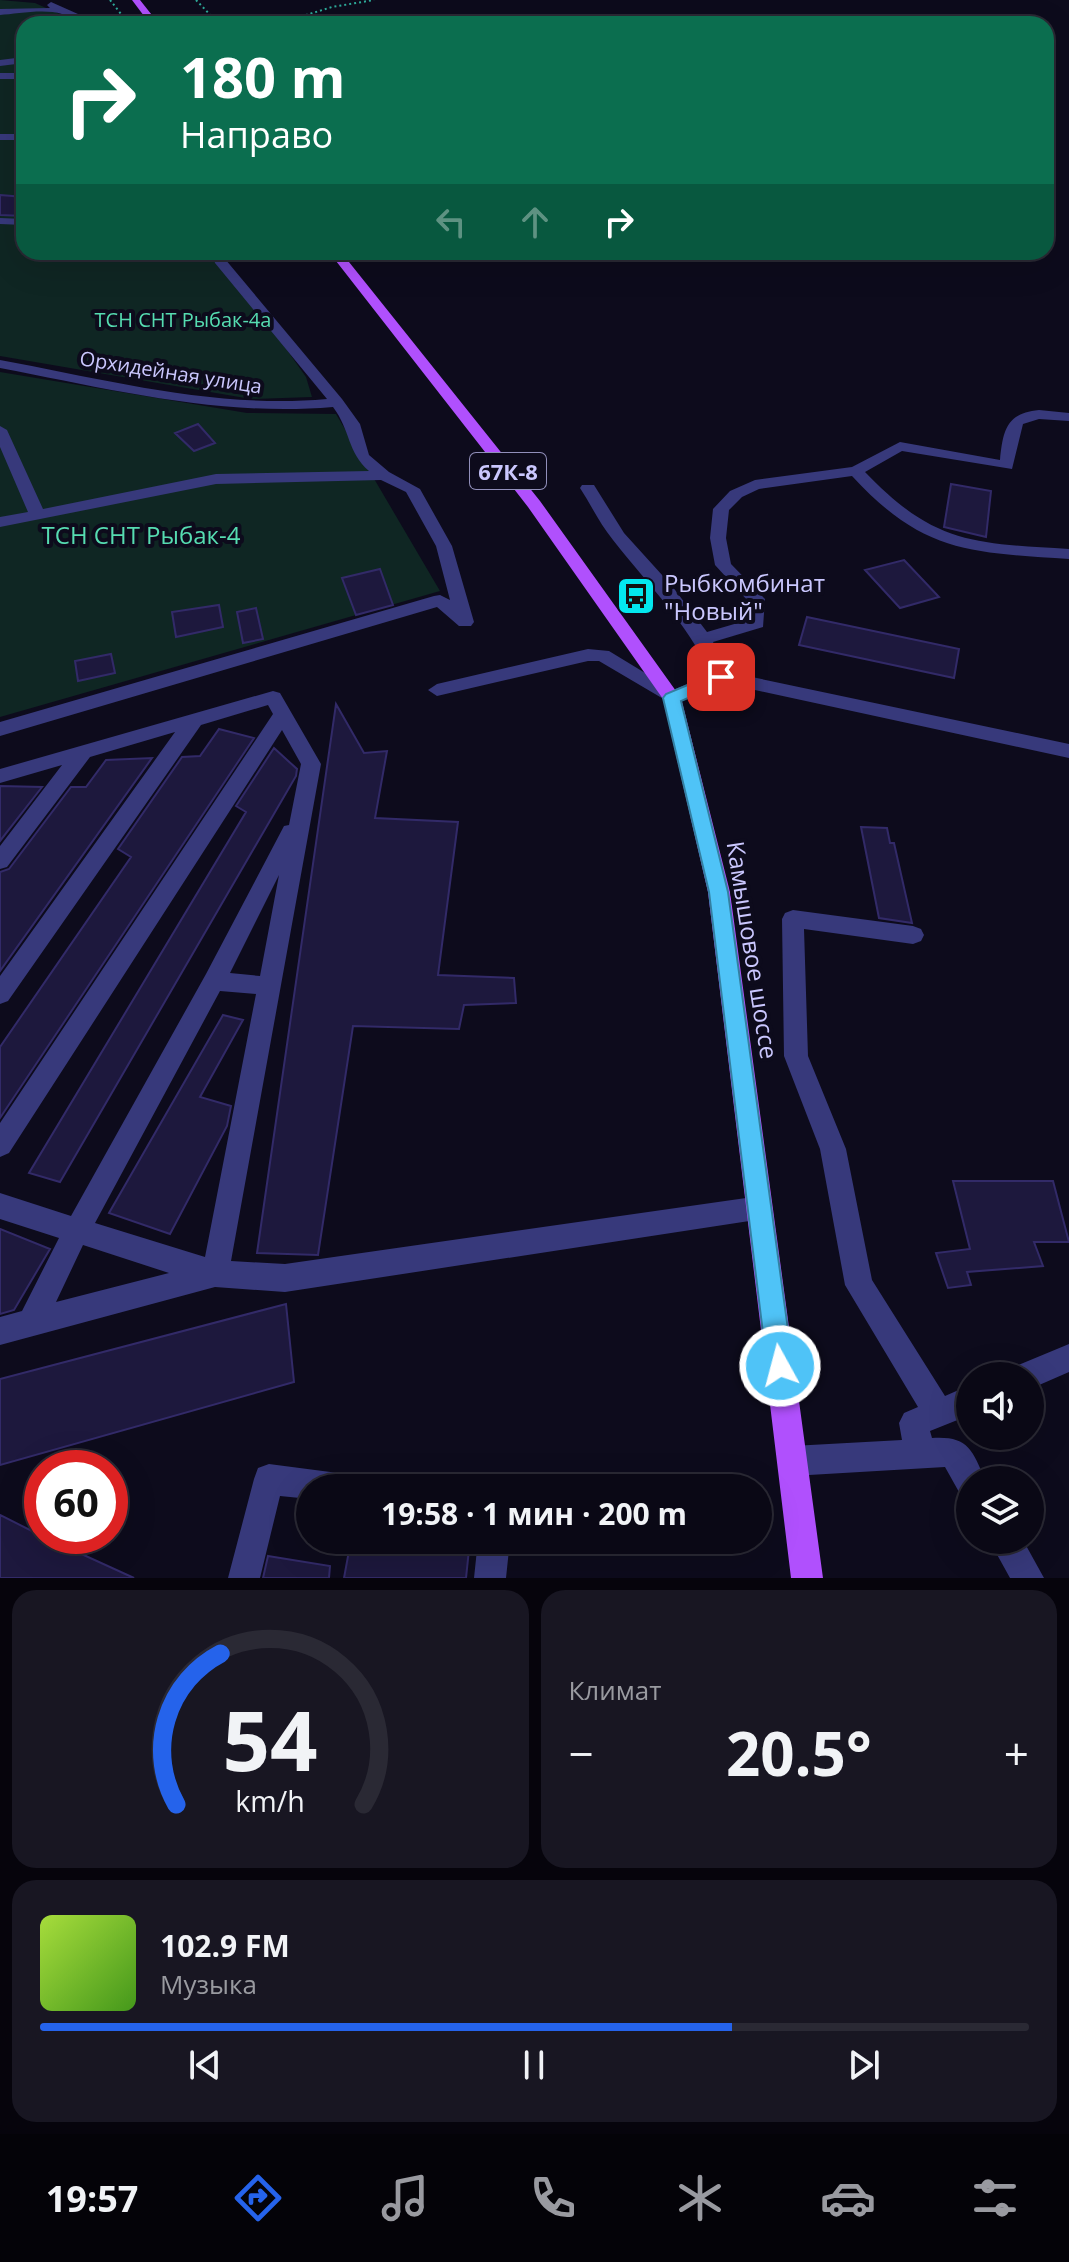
<!DOCTYPE html>
<html lang="ru">
<meta charset="utf-8">
<style>
body{margin:0;font-family:"Open Sans",sans-serif;background:#181622;color:#f1f3f6;height:100vh;display:flex;flex-direction:column;font-size:30px;white-space:nowrap}
*{box-sizing:border-box;margin:0}
p{font-size:26px;color:#999aa0}
.icon{flex:none;width:44px;height:44px;fill:none;stroke:currentColor;stroke-width:2;stroke-linecap:round;stroke-linejoin:round}
.map{position:relative;height:1578px;overflow:hidden}
.details{display:flex;flex-direction:column;gap:12px;padding:12px;background:#06040c;flex:1}
.details>*{flex:none}
.top-card{position:absolute;left:16px;top:16px;width:1038px;height:244px;border-radius:24px;box-shadow:0 8px 32px #0002,0 0 0 2px #2a2934;background:#0b6e4f;color:#fff;overflow:hidden}
.controls{position:absolute;left:956px;top:1362px;display:grid;gap:16px}
.controls a{display:grid;place-items:center;width:88px;height:88px;border-radius:50%;background:#0a0815;box-shadow:0 8px 32px #0002,0 0 0 2px #2a2934;font-size:40px}
.speed{position:absolute;left:24px;top:1450px;display:flex;gap:16px;font-size:40px;font-weight:700;text-align:center}
.speed>*{display:grid;place-content:center;width:104px;height:104px;border-radius:50%;background:#0a0815;box-shadow:0 8px 32px #0002,0 0 0 2px #2a2934;line-height:1}
.speed .limit{border:12px solid #d22;background:#fff;color:#111}
.pin{position:absolute;display:grid;place-items:center;width:68px;height:68px;color:#fff;margin:-34px;border-radius:16px;box-shadow:0 4px 12px #0006}
.me{position:absolute;width:88px;margin:-44px;rotate:353deg;stroke-linejoin:round;filter:drop-shadow(0 0 6px #0008)}
.turn{display:flex;align-items:center;gap:28px;height:168px;padding:0 32px;font-size:36px}
.turn .icon{width:104px;height:104px;stroke-width:2.5}
.turn b{display:block;font-size:56px;line-height:68px}
.lanes{display:flex;align-items:center;height:76px;padding:0 32px;background:#0003;justify-content:center;gap:40px;direction:ltr}
.lanes .off{opacity:.35}
.big{font-size:60px;font-weight:700;line-height:1.1}
.details .card{flex:1;display:flex;flex-direction:column;justify-content:center;gap:12px;min-width:0;padding:0 28px;border-radius:24px;background:#181622}
.details .dial{align-items:center;gap:0}
.dial svg{height:208px;overflow:visible;fill:none;stroke:#2a2934;stroke-width:7;stroke-linecap:round;text-anchor:middle}
.dial text{fill:#f1f3f6;stroke:none}
.song{display:flex;align-items:center;gap:24px}
.cover{width:96px;height:96px;border-radius:12px;background:linear-gradient(135deg,hsl(80 70% 55%),hsl(100 70% 35%))}
.played{height:8px;border-radius:4px;background:linear-gradient(90deg,#2563eb 70%,#2a2934 70%)}
.keys{display:flex;justify-content:space-around;direction:ltr}
.heat{display:flex;justify-content:space-between;align-items:center;font-size:44px;direction:ltr}
.details .tiles{flex:1;display:grid;gap:12px;grid-template-columns:1fr 1fr}
.card:last-child{grid-column:span 2}
.trip{position:absolute;left:296px;top:1474px;width:476px;height:80px;border-radius:40px;background:#0a0815;box-shadow:0 8px 32px #0002,0 0 0 2px #2a2934;font-weight:700;line-height:80px;text-align:center}
.tabs{display:flex;height:128px;justify-content:space-around;align-items:center;background:#040308;color:#999aa0}
.tabs .icon{width:56px;height:56px}
.tabs .on{color:#2563eb}
.tabs b{font-size:36px;color:#f1f3f6}
.map>svg:first-child{display:block}
</style>
<div class="map">
<svg width="1069" height="1578" viewBox="0 0 1069 1578">
<rect width="100%" height="100%" fill="#0d0b1c"/>
<path fill="#0f2623" d="M0 0 35 3 71 19 74 24H24V252H218L306 377 312 397 251 399 0 356Z
M0 372 247 413 336 414 440 591 0 717Z"/>
<path fill="#1d183d" stroke="#322a68" stroke-width="2" d="M0 195 24 197V216L0 215Z
M198 424 215 443 194 451 175 433Z
M951 484 991 491 986 537 944 527Z
M904 560 939 597 900 608 865 570Z
M380 569 393 605 356 615 342 578Z
M219 605 223 627 176 637 172 612Z
M256 608 263 639 243 643 237 612Z
M807 617 959 649 954 678 799 645Z
M111 654 115 673 78 681 75 661Z
M336 704 364 753 387 751 375 818 458 822 438 975 514 978 516 1003 464 1005 459 1029 353 1026 318 1255 257 1253Z
M219 729 254 738 0 1118V1047L131 857 118 849 182 757 200 756Z
M274 748 297 769 296 776 60 1182 29 1173 246 812 236 806Z
M152 758 0 971V872L9 869 71 787H86L106 760Z
M0 786 42 787 0 841Z
M861 827 887 828 890 843H894L912 923 879 918Z
M223 1015 243 1020 200 1097 231 1106 227 1126 170 1234 109 1213Z
M953 1181H1053L1069 1242H1034L1043 1266 967 1272 971 1285 948 1288 936 1253 970 1249Z
M0 1229 50 1249 14 1310 0 1314Z
M286 1304 294 1382 0 1465V1379Z
M0 1515 42 1536 134 1578H0Z
M351 1540H470L466 1578H344Z
M268 1556 330 1566 329 1578H263Z"/>
<g fill="none" stroke-linecap="round" stroke-linejoin="round">
<path stroke="#2eac9b" stroke-width="2" stroke-dasharray="2 3" stroke-linecap="butt" d="M110 0 129 24
M196 0 219 24
M277 24 332 7 374 0"/>
<path fill="#37397b" fill-rule="evenodd" d="M51 2 78 14 84 24H76C63 4 21 14 0 15V9L50 8 47 5Z
M24 57V63L0 66V60Z
M0 73H24V79H0Z
M0 134H24V140H0Z
M0 218 24 219V225L0 224Z
M212 252H224L225 259 342 399 360 424 369 455 389 472 420 489 452 546 474 622 471 626H459L437 607 0 736V722L434 596 440 595 450 600 436 546 406 492 381 480 216 484 0 527V517L28 512 0 447V426L7 430 43 509 216 474 369 471C347 452 351 431 333 407 220 417 110 389 0 368V360C108 380 216 409 327 399L215 263Z
M1039 410 1069 413V421L1039 419 1023 424 1012 469 902 451 865 472C935 545 974 543 1069 549V559C970 552 924 554 852 476L759 489 742 497 729 510 726 538 731 564 765 599 763 627 713 642 728 672 1069 744V758L723 683 672 704 599 661H588L437 696 428 690 437 684 588 649 609 651 673 690 711 674C685 620 649 586 613 540 600 524 591 505 580 488L582 485H594L624 533 672 586 707 632 748 620 747 600 715 565 710 538 713 509 730 491 755 480 852 467 900 442 1000 460C1003 431 1006 413 1039 410Z
M273 691 280 693 321 764 231 1261 285 1264 760 1196 769 1200 773 1209 769 1218 285 1292 215 1287 0 1345V1317L22 1311 59 1238 0 1219V1193L71 1216 206 974 284 826 289 825 301 764 282 730 9 1153 0 1157V1123L273 714 268 705 201 725 8 1001 0 1004V976L175 732 90 757 7 867 0 869V846L62 765 0 783V769ZM279 875 260 976 230 973ZM220 991 256 994 205 1257 95 1223ZM83 1245 169 1273 56 1302Z
M793 910 913 926 921 929 924 935 921 941 913 944 804 929 808 1056 846 1149 872 1280 945 1396 970 1385V1415L930 1431 932 1438C967 1436 972 1448 985 1480H970V1496L959 1492 945 1467 792 1476 781 1472 777 1461 781 1450 792 1446 902 1440 899 1423 904 1413 918 1407 845 1285 820 1149 784 1056 782 919 785 913Z
M1069 1344V1372L1030 1389V1376H1012L1016 1366Z
M269 1464 338 1473 349 1477 353 1488H310V1499L280 1496 260 1578H228L254 1479 258 1468Z
M478 1540H510L506 1578H474Z
M989 1540H1023L1044 1578H1010Z"/>
<path fill="#b050fd" fill-rule="evenodd" d="M132 0H140L159 24H150Z
M329 252H341L540 501 681 698 730 892 823 1578H791L708 892 663 699 528 507Z"/>
</g>
<path fill="#4fc3f7" stroke="#337fa1" stroke-width="2" d="M721 671 730 677 727 681 681 701 728 892 793 1366 789 1376 780 1379 771 1376 767 1366 709 892 663 698 666 694Z"/>
<defs>
<symbol id="bus-square" viewBox="-11 -11 22 22"><rect x="-9" y="-9" width="18" height="18" rx="4" fill="#03e7ee" stroke="#0d0b1c"/><path d="M-5-6H5V4H4V6H2V4H-2V6H-4V4H-5ZM-3.5-4V0h7V-4ZM-3.5 1.2v1.5H-2V1.2ZM2 1.2v1.5H3.5V1.2Z" fill="#111"/></symbol>
</defs>
<g fill-rule="evenodd">
<use href="#bus-square" x="614" y="574" width="44" height="44"/>
</g>
<g text-anchor="middle" dominant-baseline="central" stroke-width="8" stroke-linejoin="round" paint-order="stroke">
<g font-size="20" fill="#56dcb1" stroke="#0d0b1c">
<text x="183" y="319">ТСН СНТ Рыбак-4а</text>
</g>
<g font-size="20" fill="#cac7fe" stroke="#0d0b1c">
<text transform="translate(171 372) rotate(9)">Орхидейная улица</text>
</g>
<rect fill="#0d0b1c" stroke="#918fba" stroke-width="2" x="470" y="453" width="76" height="36" rx="6"/>
<g font-size="22" font-weight="bold" fill="#cac7fe">
<text x="508" y="471">67К-8</text>
</g>
<g font-size="24" fill="#56dcb1" stroke="#0d0b1c">
<text x="141" y="534">ТСН СНТ Рыбак-4</text>
</g>
<g font-size="24" fill="#cac7fe" stroke="#0d0b1c" text-anchor="start">
<text x="664" y="582">Рыбкомбинат<tspan x="664" dy="28">"Новый"</tspan></text>
</g>
<g font-size="24" fill="#cac7fe" stroke="#0d0b1c">
<text transform="translate(753 950) rotate(81)">Камышовое шоссе</text>
</g>
</g>
</svg>
<div class="controls">
<a><svg class="icon" aria-label="sound" viewBox="0 0 24 24"><path d="M4 9h4l5-4v14l-5-4H4zM17 9q2 3 0 6"/></svg></a>
<a><svg class="icon" aria-label="layers" viewBox="0 0 24 24"><path d="M12 4l9 5-9 5-9-5zM3 14l9 5 9-5"/></svg></a>
</div>
<div class="speed"><div class="limit">60</div></div>
<div class="pin" style="left:721px;top:677px;background:#d93025"><svg class="icon" aria-label="arrive" viewBox="0 0 24 24"><path d="M6 21V4h12l-3 4 3 4H6"/></svg></div>
<svg class="me" style="left:780px;top:1366px" viewBox="-20 -20 40 40"><circle r="17" fill="#4fc3f7" stroke="#fff" stroke-width="3"/><path d="M0-11L8 9 0 5-8 9z" fill="#fff"/></svg>
<div class="trip">19:58 · 1 мин · 200 m</div>
<div class="top-card">
<div class="turn"><svg class="icon" aria-label="right" viewBox="0 0 24 24"><path d="M7 20v-9h11M14 6l5 5-5 5"/></svg><div><b>180 m</b>Направо</div></div>
<div class="lanes"><svg class="icon off" aria-label="left" viewBox="0 0 24 24"><path d="M17 20v-9H6M10 6l-5 5 5 5"/></svg><svg class="icon off" aria-label="ahead" viewBox="0 0 24 24"><path d="M12 20V5M6 11l6-6 6 6"/></svg><svg class="icon" aria-label="right" viewBox="0 0 24 24"><path d="M7 20v-9h11M14 6l5 5-5 5"/></svg></div>
</div>
</div>
<section class="details">
<div class="tiles">
<div class="card dial"><svg viewBox="0 0 100 80">
<path d="M14 69A42 42 0 1 1 86 69"/>
<path d="M14 69A42 42 0 0 1 31 11" stroke="#2563eb"/>
<text x="50" y="56" font-size="32" font-weight="700">54</text>
<text x="50" y="72" font-size="11">km/h</text>
</svg></div>
<div class="card"><p>Климат</p>
<div class="heat"><a>−</a><b class="big">20.5°</b><a>+</a></div>
</div>
<div class="card">
<div class="song"><i class="cover"></i><div><b>102.9 FM</b><p>Музыка</p></div></div>
<div class="played"></div>
<div class="keys"><svg class="icon" aria-label="previous" viewBox="0 0 24 24"><path d="M18 5L8 12l10 7zM5 5v14"/></svg><svg class="icon" aria-label="pause" viewBox="0 0 24 24"><path d="M8 5v14M16 5v14"/></svg><svg class="icon" aria-label="next" viewBox="0 0 24 24"><path d="M6 5l10 7-10 7zM19 5v14"/></svg></div>
</div>
</div>
</section>
<nav class="tabs">
<b>19:57</b>
<svg class="icon on" aria-label="directions" viewBox="0 0 24 24"><path d="M12 3l9 9-9 9-9-9zM9 14v-3h6M13 9l2 2-2 2"/></svg>
<svg class="icon" aria-label="music" viewBox="0 0 24 24"><path d="M9 18V5l10-2v13"/><circle cx="6" cy="18" r="3"/><circle cx="16" cy="16" r="3"/></svg>
<svg class="icon" aria-label="phone" viewBox="0 0 24 24"><path d="M5 4h4l2 5-3 2q2 4 5 5l2-3 5 2v4C11 20 4 13 5 4z"/></svg>
<svg class="icon" aria-label="climate" viewBox="0 0 24 24"><path d="M12 3v18M4 7l16 10M4 17L20 7"/></svg>
<svg class="icon" aria-label="car" viewBox="0 0 24 24"><path d="M5 17H2v-5l4-1 3-4h7l3 4 3 1v5h-3M9 17h6M6 11h13"/><circle cx="7" cy="17" r="2"/><circle cx="17" cy="17" r="2"/></svg>
<svg class="icon" aria-label="filters" viewBox="0 0 24 24"><path d="M4 7h16M4 17h16"/><circle cx="9" cy="7" r="2"/><circle cx="15" cy="17" r="2"/></svg>
</nav>
